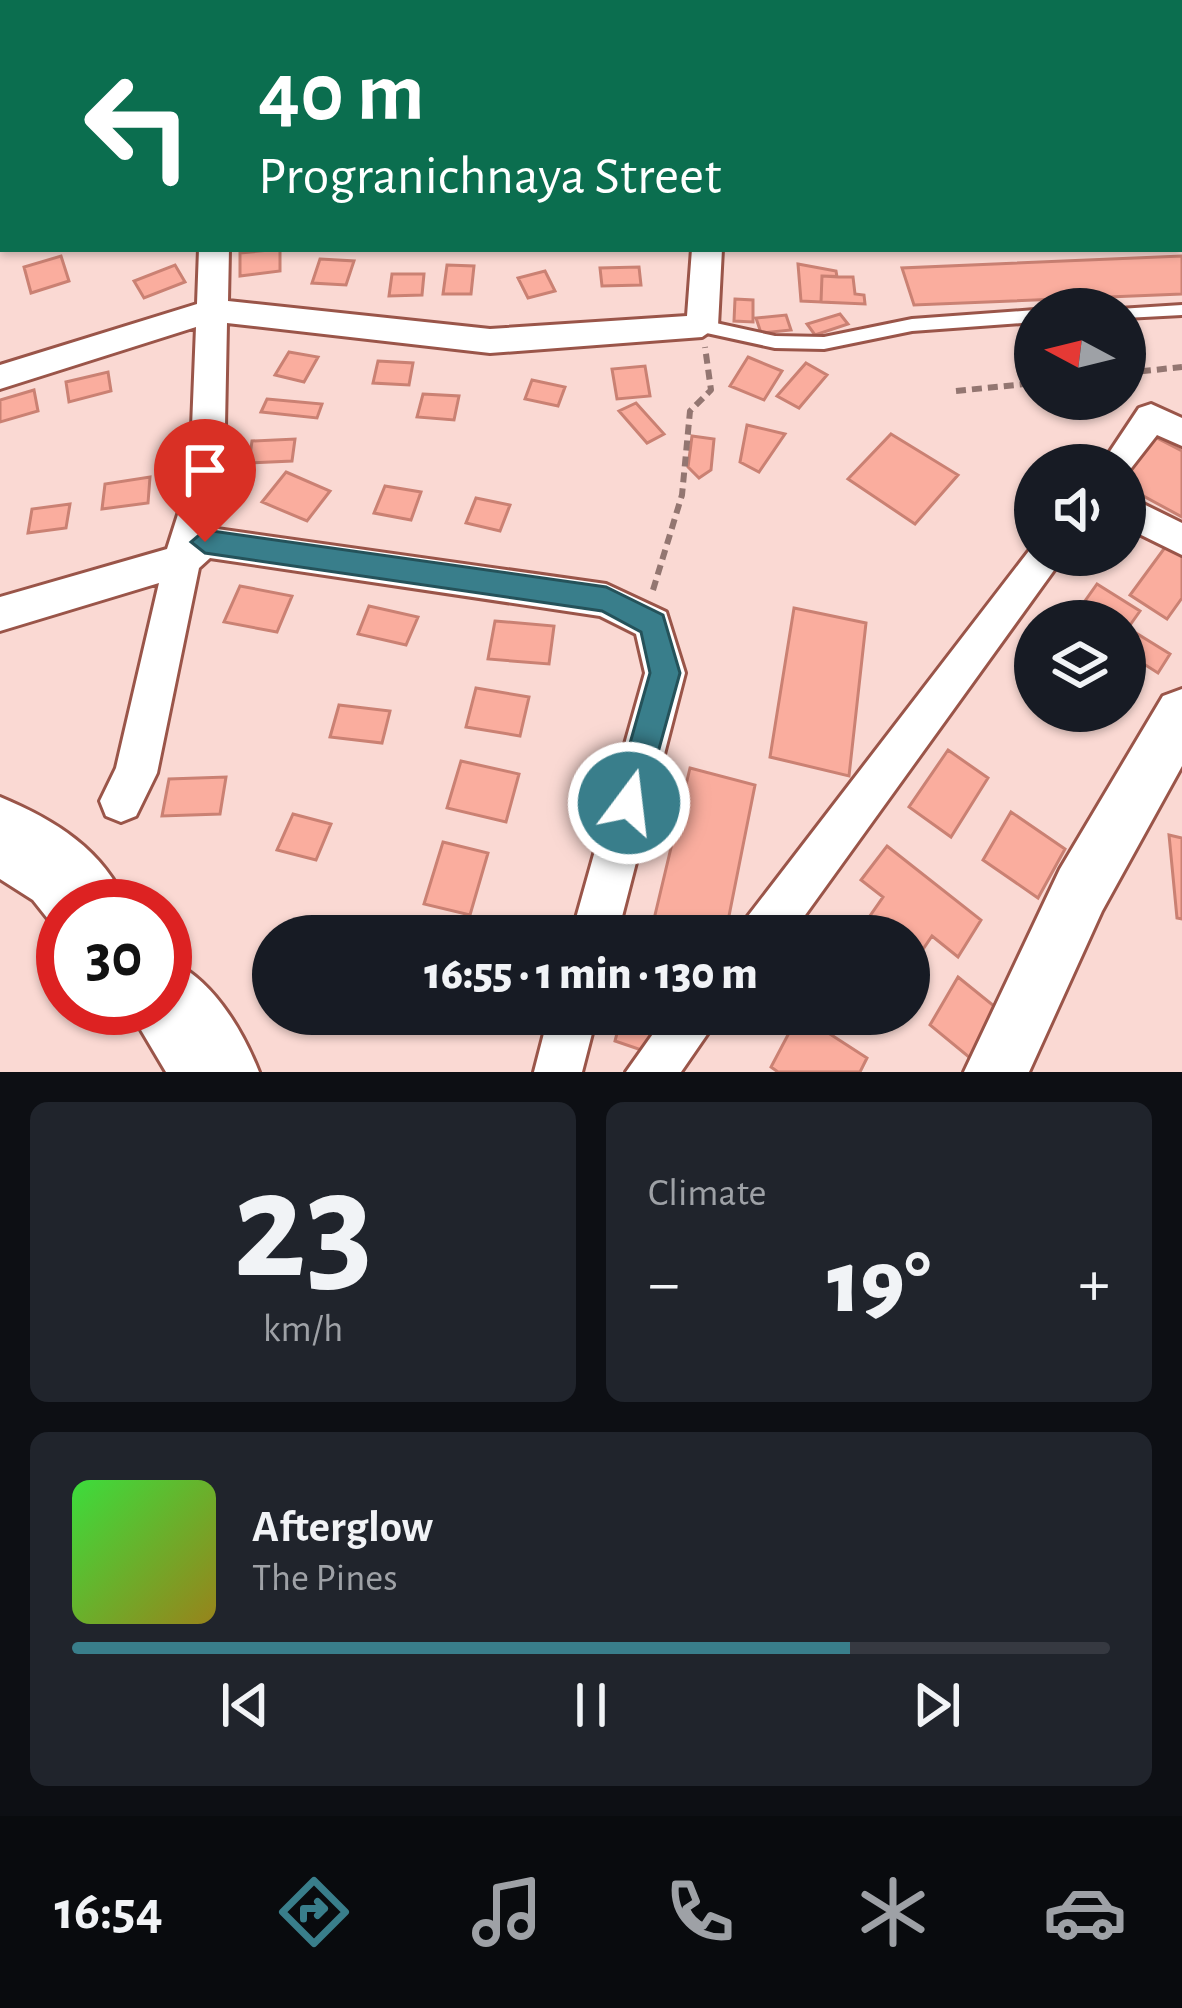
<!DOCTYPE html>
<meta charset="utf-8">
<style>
body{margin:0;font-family:"Alegreya Sans",sans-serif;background:#20242c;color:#f1f3f6;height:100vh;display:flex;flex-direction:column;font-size:45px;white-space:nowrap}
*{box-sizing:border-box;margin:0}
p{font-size:39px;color:#9ea1a6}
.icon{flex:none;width:66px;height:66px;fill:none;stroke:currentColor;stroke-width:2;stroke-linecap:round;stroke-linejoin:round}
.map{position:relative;height:1072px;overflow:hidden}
.panel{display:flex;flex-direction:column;gap:30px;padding:30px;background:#0d0f14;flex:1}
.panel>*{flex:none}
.guide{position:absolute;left:0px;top:0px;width:1182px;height:252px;box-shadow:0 3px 9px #0004;background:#0b6e4f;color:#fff;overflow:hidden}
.needle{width:78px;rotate:277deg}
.tools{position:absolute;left:1014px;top:288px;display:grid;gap:24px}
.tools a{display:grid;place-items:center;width:132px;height:132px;border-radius:50%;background:#171b24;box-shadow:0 3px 9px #0004;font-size:60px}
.speed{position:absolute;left:36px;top:879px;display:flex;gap:24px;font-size:60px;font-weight:700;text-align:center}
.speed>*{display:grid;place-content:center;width:156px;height:156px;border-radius:50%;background:#171b24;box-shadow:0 3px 9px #0004;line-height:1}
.speed .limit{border:18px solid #d22;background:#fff;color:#111}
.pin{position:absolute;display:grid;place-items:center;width:102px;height:102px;color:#fff;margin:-123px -51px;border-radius:50% 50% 50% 0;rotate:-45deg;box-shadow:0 0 12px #0007}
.pin .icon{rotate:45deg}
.me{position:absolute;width:132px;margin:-66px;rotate:15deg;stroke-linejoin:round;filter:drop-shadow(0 0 9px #0008)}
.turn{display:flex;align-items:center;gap:42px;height:252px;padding:0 60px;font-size:54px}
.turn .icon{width:156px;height:156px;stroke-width:2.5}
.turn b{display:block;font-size:84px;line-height:102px}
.big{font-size:90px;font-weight:800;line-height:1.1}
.panel .tile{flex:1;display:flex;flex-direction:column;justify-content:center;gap:18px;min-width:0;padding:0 42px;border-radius:18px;background:#20242c}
.panel .dial{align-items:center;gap:0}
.dial b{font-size:156px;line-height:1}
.song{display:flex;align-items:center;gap:36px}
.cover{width:144px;height:144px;border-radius:18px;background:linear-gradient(135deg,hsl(120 70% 55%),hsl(50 70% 35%))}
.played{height:12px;border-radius:6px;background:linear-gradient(90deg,#397e8b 75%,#363941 75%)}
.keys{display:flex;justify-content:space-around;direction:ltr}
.heat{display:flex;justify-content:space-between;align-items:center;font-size:66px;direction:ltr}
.panel .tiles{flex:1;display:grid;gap:30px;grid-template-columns:1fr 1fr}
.tile:last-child{grid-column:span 2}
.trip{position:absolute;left:252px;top:915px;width:678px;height:120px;border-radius:60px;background:#171b24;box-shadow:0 3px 9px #0004;font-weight:800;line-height:120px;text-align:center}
.tabs{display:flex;height:192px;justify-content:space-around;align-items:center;background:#090b0e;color:#9ea1a6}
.tabs .icon{width:84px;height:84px}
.tabs .active{color:#397e8b}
.tabs b{font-size:54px;color:#f1f3f6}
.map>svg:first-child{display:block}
</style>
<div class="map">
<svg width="1182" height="1072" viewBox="0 0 1182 1072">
<rect width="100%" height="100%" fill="#fad9d3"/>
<path fill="#faad9e" stroke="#ca8173" stroke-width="3" d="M707 0H961L962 3H713Z
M280 249V271L240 276V253Z
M61 256 69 281 31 293 24 267Z
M1182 256V294L914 305 902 268Z
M320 259 354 261 346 285 312 283Z
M798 264 836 271 837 277 822 276 821 302 801 301Z
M175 265 185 282 144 298 134 281Z
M447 265 474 266 471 294H443Z
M639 267 641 285 602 286 600 268Z
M545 271 555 291 528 298 518 278Z
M392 274H424L422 295 389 296Z
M822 276 853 277 855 294 864 295 865 304 821 302Z
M735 299 753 300V322L734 321Z
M840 314 848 324 815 335 807 324Z
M786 315 791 330 761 333 756 318Z
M289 352 318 357 304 382 275 375Z
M748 357 782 371 764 400 730 386Z
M378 361 413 363 409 385 373 383Z
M806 363 827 375 799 408 777 396Z
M645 366 650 396 617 399 612 369Z
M108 372 111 391 69 402 66 382Z
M532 380 565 387 558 406 525 399Z
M34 390 38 411 0 422V400Z
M423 394 459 396 454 420 417 417Z
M267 399 322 404 317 418 261 412Z
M636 403 664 434 647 443 619 411Z
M747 425 785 434 759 472 740 462Z
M891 434 958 475 915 524 848 479Z
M1151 435 1182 451V517L1125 486V473Z
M692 436 714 439 711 470 699 478 688 467Z
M295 439 292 461 249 463 252 441Z
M286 472 330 491 307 521 262 502Z
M150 477 148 503 102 509 105 484Z
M385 486 421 492 411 520 374 513Z
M476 498 510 505 500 531 466 523Z
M70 504 66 528 28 533 32 509Z
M1169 542 1182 550V598L1167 619 1130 595Z
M1097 584 1140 611 1128 628 1170 654 1158 673 1125 652V621L1073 618Z
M240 586 292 596 277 632 224 622Z
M369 606 418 617 406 645 358 634Z
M794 608 866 623 849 776 770 757Z
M495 621 554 626 549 664 488 659Z
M476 688 529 697 520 736 466 727Z
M339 705 390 711 382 743 330 737Z
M948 750 988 778 951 837 909 807Z
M461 761 519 774 506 822 447 808Z
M690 768 755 785 725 936H650Z
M226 777 220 814 162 816 169 779Z
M1011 812 1065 849 1038 898 983 860Z
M293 814 331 824 316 860 277 850Z
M1169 835 1182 838V919L1177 918Z
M443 842 488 853 470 915 424 904Z
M887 846 981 920 958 957 932 936 909 970V936H856L883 897 861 880Z
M958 977 1010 1019 981 1067 930 1025Z
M622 1014H682L653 1054 615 1041Z
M799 1014 867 1058 860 1072H778L771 1067Z"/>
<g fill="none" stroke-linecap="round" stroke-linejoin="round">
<defs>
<path id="lane" d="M84 0H103L99 3H80Z
M3 21V29L0 30V22Z
M1179 96H1182V104H1179Z
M1182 115V123L1179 124V116Z
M1179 204 1182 205V218L1179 217Z
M1182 305V315L1125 318V309H1119Z
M1035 310V322L912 331 824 349 775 348 702 332 694 326 702 320 775 336 824 337 912 319Z"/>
<path id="street" d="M239 0H272L237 3Z
M636 0H660L661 3H637Z
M1179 27H1182V41H1179Z
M3 63V79L0 80V64Z
M0 201H3L0 220Z
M199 249H229L228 301 490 329 687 316 692 249H722L718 326 702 337 490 353 227 323 224 477 210 528 606 584 666 612 685 673 617 936H571L645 673 636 634 600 616 210 558 199 568 157 773 136 816 121 822 106 816 100 801 116 768 159 583 0 631V597L167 549 190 477 196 327 0 389V365L197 304Z
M1151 404 1182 418V446L1157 435 1125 476V465H1101L1139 408Z
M1125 495 1182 523V555L1125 527Z
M1035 543V555H1062L1057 566 790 936H738L745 920Z
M549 1014H597L582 1072H534Z
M667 1014H721L681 1072H626Z"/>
<path id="secondary" d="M1182 689V766L1102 911 1029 1072H964L1060 869 1163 696Z"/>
<path id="highway" d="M0 797C55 820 104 850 127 906H63L60 934 33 900 0 879Z
M165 958C211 977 241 1027 259 1072H166L128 1008H165Z"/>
</defs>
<use href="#lane" stroke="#9a5549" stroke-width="6"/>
<use href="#street" stroke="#9a5549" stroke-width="6"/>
<use href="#secondary" stroke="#9a5549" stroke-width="6"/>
<use href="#highway" stroke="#9a5549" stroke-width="6"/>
<path stroke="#937671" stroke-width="6" stroke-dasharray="10 6" stroke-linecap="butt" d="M1125 373 1182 367
M956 391 1035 383
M653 590 682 495 690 411 711 390 705 347"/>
<use href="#lane" fill="#fff" fill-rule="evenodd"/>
<use href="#street" fill="#fff" fill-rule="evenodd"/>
<use href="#secondary" fill="#fff" fill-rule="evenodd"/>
<use href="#highway" fill="#fff" fill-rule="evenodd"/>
</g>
<path fill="#397e8b" stroke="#25525a" stroke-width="3" d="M205 530 606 587 663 615 680 673 641 814 629 819 618 814 613 803 650 673 641 632 602 611 205 553 191 542Z"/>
</svg>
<div class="tools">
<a><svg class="needle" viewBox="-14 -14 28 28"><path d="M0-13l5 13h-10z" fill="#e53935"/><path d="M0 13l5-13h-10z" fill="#9ea1a6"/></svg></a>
<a><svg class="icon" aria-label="sound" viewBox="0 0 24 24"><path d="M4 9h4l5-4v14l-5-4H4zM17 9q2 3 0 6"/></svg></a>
<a><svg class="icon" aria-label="layers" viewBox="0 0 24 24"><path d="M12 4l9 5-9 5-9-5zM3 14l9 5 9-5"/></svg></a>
</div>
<div class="speed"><div class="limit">30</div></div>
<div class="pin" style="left:205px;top:542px;background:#d93025"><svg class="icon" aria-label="arrive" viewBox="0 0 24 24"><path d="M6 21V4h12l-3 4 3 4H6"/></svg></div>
<svg class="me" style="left:629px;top:803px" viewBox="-20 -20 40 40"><circle r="17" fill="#397e8b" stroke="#fff" stroke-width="3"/><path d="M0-11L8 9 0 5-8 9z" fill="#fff"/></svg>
<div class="trip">16:55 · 1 min · 130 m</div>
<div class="guide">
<div class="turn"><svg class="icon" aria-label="left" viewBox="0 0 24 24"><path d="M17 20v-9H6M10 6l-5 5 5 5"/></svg><div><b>40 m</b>Progranichnaya Street</div></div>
</div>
</div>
<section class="panel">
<div class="tiles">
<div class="tile dial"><b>23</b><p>km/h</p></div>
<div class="tile"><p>Climate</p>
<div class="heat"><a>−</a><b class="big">19°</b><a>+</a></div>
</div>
<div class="tile">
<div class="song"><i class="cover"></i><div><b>Afterglow</b><p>The Pines</p></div></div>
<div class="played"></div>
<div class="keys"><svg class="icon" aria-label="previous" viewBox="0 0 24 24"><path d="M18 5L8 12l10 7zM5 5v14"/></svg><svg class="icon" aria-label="pause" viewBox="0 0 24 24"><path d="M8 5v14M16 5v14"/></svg><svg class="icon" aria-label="next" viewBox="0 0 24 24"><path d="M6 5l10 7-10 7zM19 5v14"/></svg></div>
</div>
</div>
</section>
<nav class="tabs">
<b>16:54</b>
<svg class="icon active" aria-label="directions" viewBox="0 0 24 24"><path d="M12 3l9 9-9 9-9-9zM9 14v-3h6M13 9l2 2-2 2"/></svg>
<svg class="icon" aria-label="music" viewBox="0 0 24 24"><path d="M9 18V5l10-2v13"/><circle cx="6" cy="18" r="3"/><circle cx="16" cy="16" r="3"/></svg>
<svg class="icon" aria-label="phone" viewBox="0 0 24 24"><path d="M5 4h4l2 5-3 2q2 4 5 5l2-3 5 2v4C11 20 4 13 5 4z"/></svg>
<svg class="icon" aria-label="climate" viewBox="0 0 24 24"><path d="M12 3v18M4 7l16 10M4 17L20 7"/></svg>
<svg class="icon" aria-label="car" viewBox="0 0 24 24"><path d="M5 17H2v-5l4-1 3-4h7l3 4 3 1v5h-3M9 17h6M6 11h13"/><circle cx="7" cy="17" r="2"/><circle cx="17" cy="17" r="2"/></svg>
</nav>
